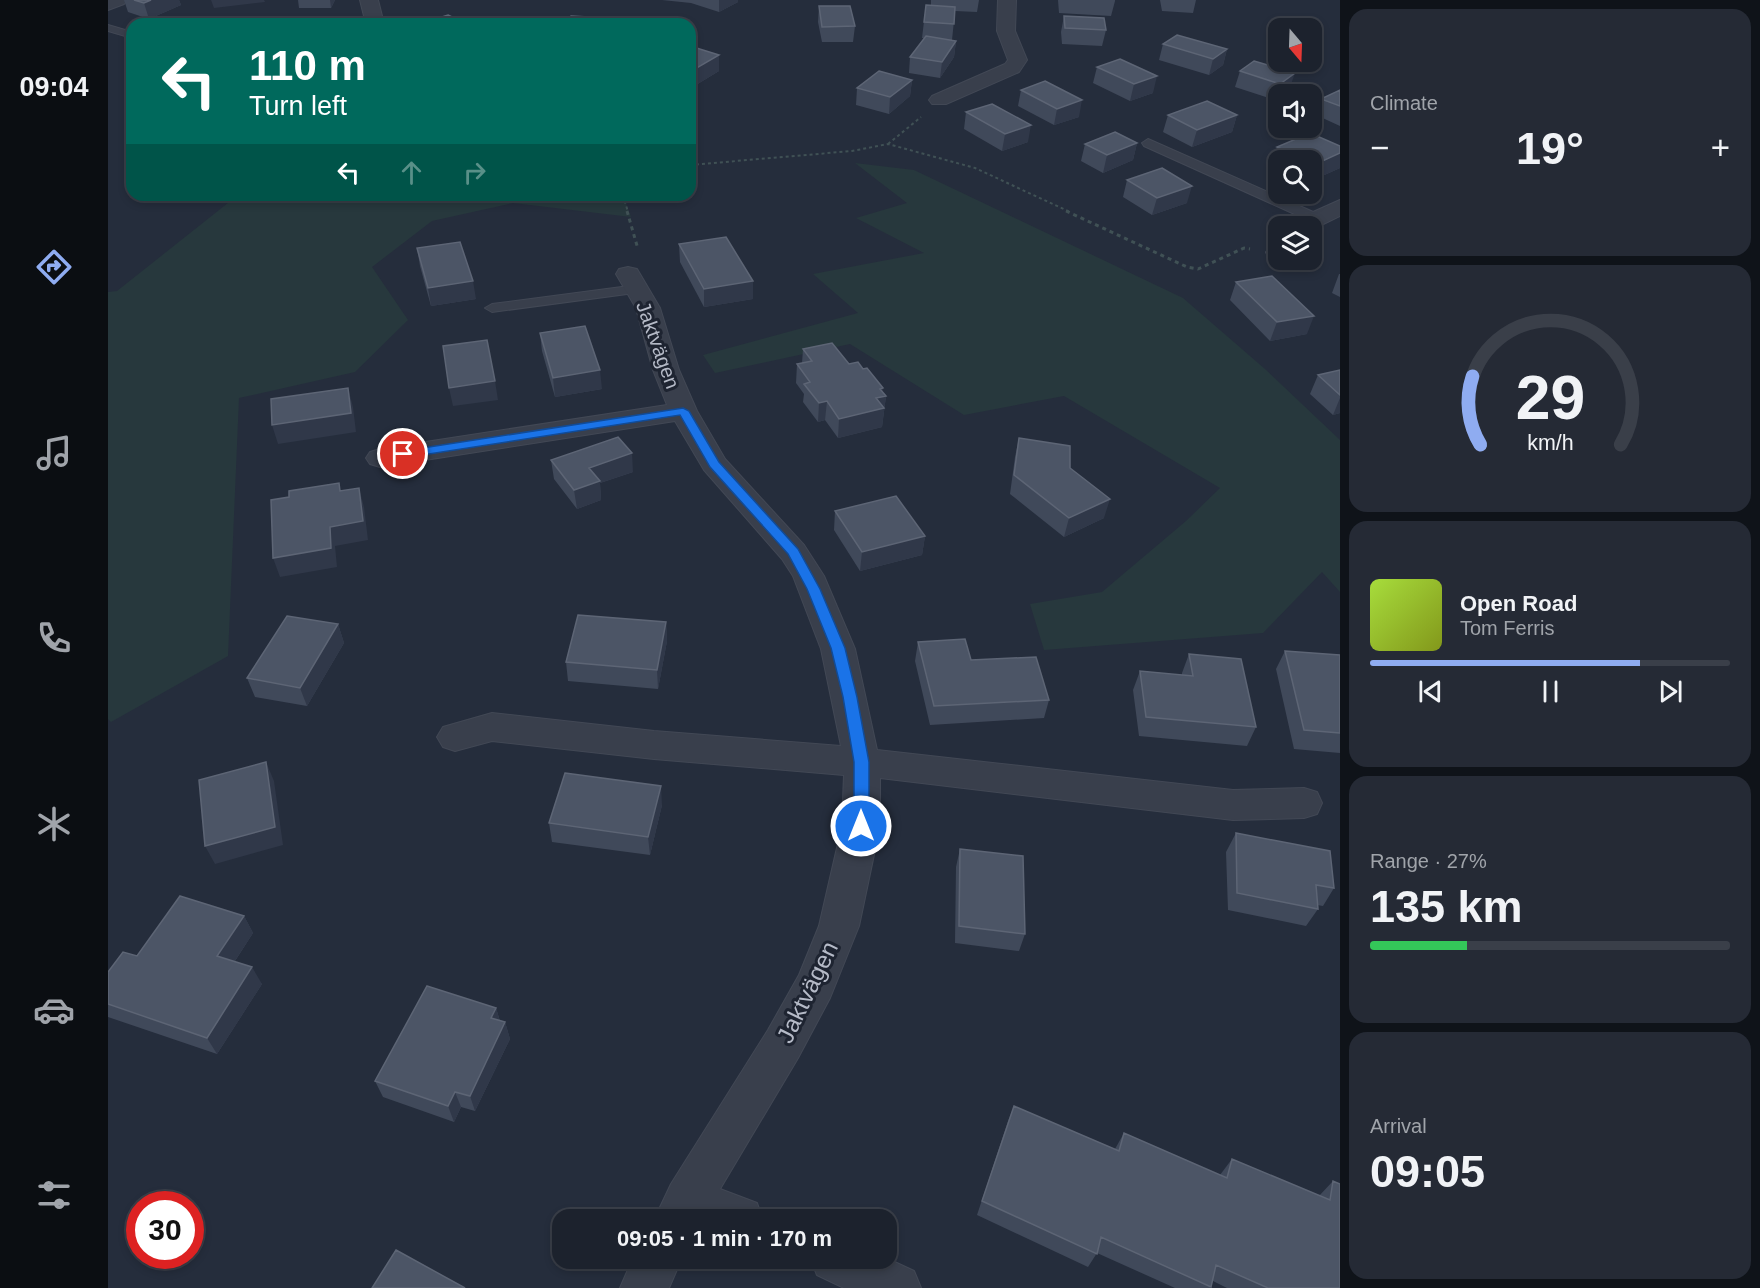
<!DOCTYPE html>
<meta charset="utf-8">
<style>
body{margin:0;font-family:Arial,sans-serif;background:#252a35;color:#f1f3f6;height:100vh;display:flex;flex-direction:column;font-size:22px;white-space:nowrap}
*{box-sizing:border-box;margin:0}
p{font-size:20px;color:#a0a4aa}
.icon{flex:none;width:33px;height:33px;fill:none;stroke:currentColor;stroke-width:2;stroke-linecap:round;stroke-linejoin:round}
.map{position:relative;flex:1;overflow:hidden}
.drawer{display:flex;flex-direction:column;gap:9px;padding:9px;background:#0f1319;width:420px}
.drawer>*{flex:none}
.top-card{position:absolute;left:18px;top:18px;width:570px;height:183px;border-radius:18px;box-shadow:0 3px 9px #0003,0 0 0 2px #3a3f49;background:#00695c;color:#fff;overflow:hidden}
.needle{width:39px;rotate:161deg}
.fabs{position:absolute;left:1160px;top:18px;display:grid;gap:12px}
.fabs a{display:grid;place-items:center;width:54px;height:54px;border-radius:12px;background:#1c222d;box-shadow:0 3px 9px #0003,0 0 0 2px #3a3f49;font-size:30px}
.speed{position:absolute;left:18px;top:1191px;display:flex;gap:12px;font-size:30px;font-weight:700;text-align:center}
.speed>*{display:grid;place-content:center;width:78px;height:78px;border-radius:50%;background:#1c222d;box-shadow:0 3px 9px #0003,0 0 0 2px #3a3f49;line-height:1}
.speed .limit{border:9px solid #d22;background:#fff;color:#111}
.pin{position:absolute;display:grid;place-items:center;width:51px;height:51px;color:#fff;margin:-26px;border:3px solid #fff;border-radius:50%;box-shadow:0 2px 6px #0007}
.me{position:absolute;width:66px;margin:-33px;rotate:0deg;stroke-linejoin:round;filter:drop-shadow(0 0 4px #0008)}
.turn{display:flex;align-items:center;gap:21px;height:126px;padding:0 24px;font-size:27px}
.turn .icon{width:78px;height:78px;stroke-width:2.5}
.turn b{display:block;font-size:42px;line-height:51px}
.lanes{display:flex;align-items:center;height:57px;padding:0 24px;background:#0003;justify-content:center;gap:30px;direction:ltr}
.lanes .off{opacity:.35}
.big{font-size:45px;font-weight:700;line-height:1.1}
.drawer .tile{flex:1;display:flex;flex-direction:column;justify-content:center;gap:9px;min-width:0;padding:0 21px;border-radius:18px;background:#252a35}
.drawer .dial{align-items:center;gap:0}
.dial svg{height:156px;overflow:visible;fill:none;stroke:#3a3f49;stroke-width:7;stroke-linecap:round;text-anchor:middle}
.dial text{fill:#f1f3f6;stroke:none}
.song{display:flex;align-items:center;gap:18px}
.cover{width:72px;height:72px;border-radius:9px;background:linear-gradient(135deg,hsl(80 70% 55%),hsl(70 70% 35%))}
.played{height:6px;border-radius:3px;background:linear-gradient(90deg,#8facf1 75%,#3a3f49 75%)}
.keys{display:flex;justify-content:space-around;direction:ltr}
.heat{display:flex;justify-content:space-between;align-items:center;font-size:33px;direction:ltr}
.charge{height:9px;border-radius:4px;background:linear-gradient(90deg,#34c759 27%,#3a3f49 0)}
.trip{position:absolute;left:444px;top:1209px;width:345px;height:60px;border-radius:18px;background:#1c222d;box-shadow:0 3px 9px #0003,0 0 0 2px #3a3f49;font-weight:700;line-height:60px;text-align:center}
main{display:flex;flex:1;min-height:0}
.menu{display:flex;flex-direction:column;width:108px;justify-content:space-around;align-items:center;background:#0b0e12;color:#a0a4aa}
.menu .icon{width:42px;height:42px}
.menu .active{color:#8facf1}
.menu b{font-size:27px;color:#f1f3f6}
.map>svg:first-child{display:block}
</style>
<main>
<nav class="menu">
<b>09:04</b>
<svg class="icon active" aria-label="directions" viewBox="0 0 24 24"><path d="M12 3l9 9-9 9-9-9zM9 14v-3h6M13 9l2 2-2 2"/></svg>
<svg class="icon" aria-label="music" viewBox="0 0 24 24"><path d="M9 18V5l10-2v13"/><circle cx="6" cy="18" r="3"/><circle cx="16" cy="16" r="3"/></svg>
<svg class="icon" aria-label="phone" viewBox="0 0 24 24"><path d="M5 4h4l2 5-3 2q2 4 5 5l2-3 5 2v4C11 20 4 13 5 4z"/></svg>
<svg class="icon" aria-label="climate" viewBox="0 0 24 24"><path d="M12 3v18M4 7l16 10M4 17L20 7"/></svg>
<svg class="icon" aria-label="car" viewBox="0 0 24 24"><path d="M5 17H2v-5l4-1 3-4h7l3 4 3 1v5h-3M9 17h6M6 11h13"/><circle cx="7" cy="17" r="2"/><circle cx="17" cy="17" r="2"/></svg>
<svg class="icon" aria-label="filters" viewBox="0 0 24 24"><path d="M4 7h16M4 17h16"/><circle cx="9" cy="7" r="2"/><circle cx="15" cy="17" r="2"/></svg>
</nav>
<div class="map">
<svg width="1232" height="1288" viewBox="0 0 1232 1288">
<rect width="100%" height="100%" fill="#252d3c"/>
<path fill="#27383d" d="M747 163 806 170 1075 298 1157 369 1232 440V592L1214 572 1155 633 936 650 922 604 994 592 1078 521 1112 488 956 396 856 415 742 344 607 373 595 355 750 313 705 274 816 253 748 218 799 203Z
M130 195H515L523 217 405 203 324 221 264 267 300 320 247 372 131 398 120 656 3 722 0 719V292L9 291Z"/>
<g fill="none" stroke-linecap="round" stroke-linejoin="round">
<defs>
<path id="lane" d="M0 25 24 32V38L0 31Z
M1040 139 1212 215 1214 218 1207 222 1202 221 1036 146 1034 143Z
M529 285 536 289 534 292 384 312 377 308 384 304Z"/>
<path id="street" d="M0 0H19L16 4 0 10Z
M252 0H270L276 24H258Z
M890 0H908L907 31 919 60 911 72 838 104H824L821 100 824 96 897 64 900 60 889 31Z
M1232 200V216L1203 230V226H1182L1185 221Z
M1170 245V260H1175L1169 261 1161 259 1158 252 1162 247Z
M520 267 529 269 552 308 571 370 589 411 617 459 696 545 716 576 747 649 769 750 1125 790 1196 788 1209 792 1214 803 1209 814 1196 818 1125 820 772 778V826L751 926 722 998 690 1058 612 1189 649 1203 655 1220H546L563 1184 660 1030 691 975 711 926 734 826 736 775 546 759 384 741 347 751 335 747 329 737 335 727 384 713 546 731 733 746 713 649 685 576 674 559 596 470 567 421 272 467 262 464 258 458 262 452 272 449 559 405 545 370 528 308 508 274 511 269Z
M525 1258H574L561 1288H512Z
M702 1258H778L806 1271 813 1288H736L709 1275Z"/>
</defs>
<use href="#lane" stroke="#424855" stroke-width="2"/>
<use href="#street" stroke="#424855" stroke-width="2"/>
<path stroke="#405155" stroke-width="2" stroke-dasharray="3 3" stroke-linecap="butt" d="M780 144 813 117
M582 165 744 151 780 144 867 168 962 212
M515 195 520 212"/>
<path stroke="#405155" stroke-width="3" stroke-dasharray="4 4" stroke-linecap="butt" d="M519 211 530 249
M958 211 1079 267 1090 269 1136 248 1142 249"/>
<use href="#lane" fill="#393f4c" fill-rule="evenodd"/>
<use href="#street" fill="#393f4c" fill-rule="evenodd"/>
</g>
<path fill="#40495a" d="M16 0H71L73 5 41 19 20 12Z
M190 0H227L223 8H191Z
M554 0H630V2L611 12 583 3Z
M823 0H871L869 12 847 11 844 40 848 41 846 57 832 78 801 73 802 57 816 38H814L818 5H823Z
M950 0H1007V1L1003 16 951 13Z
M1052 0H1088L1085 13 1054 11Z
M711 6 747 26 745 42H714L710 22Z
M956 16 998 30 994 46 954 44 953 32Z
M1055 44 1119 49 1115 65 1101 75 1051 60Z
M582 46 611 71 588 85 582 83Z
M1146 61 1181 90 1167 100 1127 87 1132 71Z
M989 67 1045 93 1022 101 985 83Z
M804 80 802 96 781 114 748 105 749 88Z
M913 90 971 117 946 125 910 106Z
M1232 90V126L1208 115 1213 99Z
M858 112 920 142 894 151 856 129Z
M1060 115H1129L1124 132 1084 147 1055 132Z
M1029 143 1025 160 995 173 973 161 977 144Z
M1232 146V168L1203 181V160H1170V168L1163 164 1169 147Z
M1019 180 1079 203 1044 215 1015 197Z
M571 244 645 299 596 307 572 262Z
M309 248 368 299 323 306 312 266Z
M1231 274H1232V297L1224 293Z
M1128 282 1199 334 1162 341 1122 300Z
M432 333 494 389 447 397 434 351Z
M695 349 741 364 775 393 778 396 774 427 730 438 717 420 710 422 695 402 696 394 688 383 689 364 694 363Z
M1232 370V413L1225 415 1202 394 1210 375Z
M911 438 962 468 996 518 956 537 902 494 907 457Z
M443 460 525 472 492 483 493 500 469 509 446 479Z
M727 511 817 536 814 555 752 571 726 530Z
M558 622 559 641 550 689 460 681 458 662Z
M230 624 236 643 199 706 147 697 139 678Z
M810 642 863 660 941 700 936 718 822 725 807 661Z
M1177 651 1232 655V753L1186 749 1168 669Z
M1081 654 1148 727 1139 746 1031 736 1025 690 1032 671 1074 675V673Z
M554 805 542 855 444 842 441 823Z
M1128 833 1226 888 1215 906 1209 905 1210 909 1198 926 1120 910 1118 852Z
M852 849 917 934 911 951 847 943 848 867Z
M136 916 145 933 127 961 154 984 109 1054 0 1017V972L29 956Z
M388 1008 392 1021 397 1022 402 1039 367 1111 353 1107 346 1122 275 1097 267 1081Z
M906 1106 1007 1149 1016 1133 1112 1175 1124 1159 1211 1196 1225 1181 1232 1288H1119L1105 1281 1102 1288H1067L989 1253 980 1267 869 1215 900 1121Z"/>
<path fill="#303849" d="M43 0H71L73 5 41 19 36 3Z
M103 0H156L157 2 106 8Z
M222 0H227L223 8Z
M611 0H630V2L611 12Z
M848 41 846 57 832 78 834 62Z
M1119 49 1115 65 1101 75 1105 59Z
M611 55V71L588 85 587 69Z
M1187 73 1181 90 1175 94H1170V98L1167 100 1172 84Z
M1049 76 1045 93 1022 101 1026 84Z
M804 80 802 96 781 114 782 97Z
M974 100 971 117 946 125 949 109Z
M1129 115 1124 132 1084 147 1089 130Z
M923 125 920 142 894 151 897 134Z
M1029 143 1025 160 995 173 999 155Z
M1232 153V168L1203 181V174L1206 165Z
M1084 186 1079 203 1044 215 1049 198Z
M365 281 368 299 323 306 320 288Z
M645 281V299L596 307V289Z
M1206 316 1199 334 1162 341 1169 322Z
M492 370 494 389 447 397 445 378Z
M387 381 390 400 345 406 341 388Z
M240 388 245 407 248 432 170 444 164 425Z
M775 388 774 397 778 396 774 427 730 438 731 419 768 398 772 389Z
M1232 398V413L1225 415Z
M719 401 717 420 710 422 711 403Z
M524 453 525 472 492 483 493 500 469 509 466 490 481 468Z
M251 488 256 507 260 540 227 546 229 567 172 577 165 558Z
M1002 499 996 518 956 537 961 518Z
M817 536 814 555 752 571 754 552Z
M558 622 559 641 550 689 549 670Z
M230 624 236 643 199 706 192 688Z
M158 762 166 781 175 845 107 864 97 846Z
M553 786 554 805 542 855 540 837Z
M136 916 145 933 119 973 109 956Z
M144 967 154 984 109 1054 99 1038Z
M388 1008 393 1025 383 1018Z
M397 1022 402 1039 367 1111 362 1096Z
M347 1092 353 1107 346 1122 340 1106Z"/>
<path fill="#4c5566" stroke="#5d6575" stroke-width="1.5" d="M26 0H43L36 3Z
M818 5 847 7 846 24 816 22Z
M711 6H742L747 26 714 27Z
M340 15 358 24H317L314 23Z
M463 16 497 18 494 24H458Z
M956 16 996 18 998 30 957 28Z
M179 17 187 24H147Z
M1069 35 1119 49 1105 59 1055 44Z
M818 36 848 41 834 62 802 57Z
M582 46 611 55 587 69 582 67Z
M1012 59 1049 76 1026 84 989 67Z
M1146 61 1187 73 1172 84 1132 71Z
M771 71 804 80 782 97 749 88Z
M937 81 974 100 949 109 913 90Z
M1232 90V106L1213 99Z
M1099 101 1129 115 1089 130 1060 115Z
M884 104 923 125 897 134 858 112Z
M1007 132 1029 143 999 155 977 144Z
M1202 133 1232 146V153L1206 165 1203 163V160H1198L1169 147Z
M1054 168 1084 186 1049 198 1019 180Z
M618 237 645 281 596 289 571 244Z
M352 242 365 281 320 288 309 248Z
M1164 276 1206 316 1169 322 1128 282Z
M477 326 492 370 445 378 432 333Z
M379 340 387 381 341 388 335 346Z
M724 343 741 364 750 362 755 369 759 368 775 388 772 389 778 396 768 398 776 408 731 419 719 401 711 403 696 384 702 382 689 364 704 361 695 349Z
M1232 370V395L1210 375Z
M240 388 243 413 164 425 163 399Z
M510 437 524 453 481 468 492 481 466 490 443 460Z
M911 438 962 446V468L1002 499 961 518 906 475Z
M231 483 232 491 251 488 255 521 222 527 223 548 165 558 163 500 181 497V491Z
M788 496 817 536 754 552 727 511Z
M470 615 558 622 549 670 458 662Z
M179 616 230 624 192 688 139 678Z
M857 639 863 660 928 657 941 700 826 706 810 642Z
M1177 651 1232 655V733L1196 730Z
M1081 654 1133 659 1148 727 1038 717 1032 671 1085 676Z
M158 762 167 827 97 846 91 780Z
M457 773 553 786 540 837 441 823Z
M1128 833 1222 851 1226 888 1208 885 1210 909 1129 893Z
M852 849 915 856 917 934 851 926Z
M72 896 136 916 109 956 144 967 99 1038 0 1004V972L15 952 29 956Z
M319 986 388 1008 383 1018 397 1022 362 1096 347 1092 340 1106 267 1081Z
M906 1106 1011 1151 1016 1133 1119 1178 1124 1159 1222 1200 1225 1181 1232 1184V1288H1160L1108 1265 1103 1287 993 1237 989 1254 874 1201Z
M288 1250 357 1288H264Z"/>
<path fill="#1a73e8" stroke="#114b97" stroke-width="1.5" d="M575 408 581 411 611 462 690 549 712 589 737 648 749 697 761 762V826L759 830 753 832 748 830 746 826V762L735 697 723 648 699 589 680 554 602 467 572 415 295 458 289 454 295 451Z"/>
<g text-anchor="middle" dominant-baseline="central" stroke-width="6" stroke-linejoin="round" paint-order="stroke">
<g font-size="20" fill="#b5bac7" stroke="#1e2431">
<text transform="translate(550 345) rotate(70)">Jaktvägen</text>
</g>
<g font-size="24" fill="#b5bac7" stroke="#1e2431">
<text transform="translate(699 992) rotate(-64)">Jaktvägen</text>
</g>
</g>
</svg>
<div class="fabs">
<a><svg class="needle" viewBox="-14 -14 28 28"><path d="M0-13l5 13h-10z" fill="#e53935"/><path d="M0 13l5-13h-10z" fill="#a0a4aa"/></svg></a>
<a><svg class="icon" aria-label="sound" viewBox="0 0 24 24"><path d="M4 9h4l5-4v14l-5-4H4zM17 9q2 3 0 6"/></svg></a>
<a><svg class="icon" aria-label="search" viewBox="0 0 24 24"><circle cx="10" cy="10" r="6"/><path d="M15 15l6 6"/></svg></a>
<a><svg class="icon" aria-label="layers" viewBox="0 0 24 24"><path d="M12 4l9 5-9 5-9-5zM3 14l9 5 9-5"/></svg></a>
</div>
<div class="speed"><div class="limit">30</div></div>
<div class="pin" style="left:295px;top:454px;background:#d93025"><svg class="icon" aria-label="arrive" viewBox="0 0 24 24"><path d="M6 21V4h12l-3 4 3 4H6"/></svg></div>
<svg class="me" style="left:753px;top:826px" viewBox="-20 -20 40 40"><circle r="17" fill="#1a73e8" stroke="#fff" stroke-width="3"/><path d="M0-11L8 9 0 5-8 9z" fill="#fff"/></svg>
<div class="trip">09:05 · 1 min · 170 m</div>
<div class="top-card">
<div class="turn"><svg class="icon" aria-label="left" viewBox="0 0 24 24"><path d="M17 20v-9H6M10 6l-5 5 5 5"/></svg><div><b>110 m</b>Turn left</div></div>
<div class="lanes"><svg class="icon" aria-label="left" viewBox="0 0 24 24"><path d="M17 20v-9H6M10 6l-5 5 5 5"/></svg><svg class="icon off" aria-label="ahead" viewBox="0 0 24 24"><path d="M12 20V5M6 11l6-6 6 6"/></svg><svg class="icon off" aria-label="right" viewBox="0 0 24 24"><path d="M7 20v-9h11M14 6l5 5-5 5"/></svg></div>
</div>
</div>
<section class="drawer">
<div class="tile"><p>Climate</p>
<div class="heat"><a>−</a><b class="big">19°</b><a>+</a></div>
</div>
<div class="tile dial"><svg viewBox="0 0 100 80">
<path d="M14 69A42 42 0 1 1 86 69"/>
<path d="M14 69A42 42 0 0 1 10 34" stroke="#8facf1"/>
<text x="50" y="56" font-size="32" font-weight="700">29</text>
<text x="50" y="72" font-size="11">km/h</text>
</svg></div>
<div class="tile">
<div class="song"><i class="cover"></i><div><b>Open Road</b><p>Tom Ferris</p></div></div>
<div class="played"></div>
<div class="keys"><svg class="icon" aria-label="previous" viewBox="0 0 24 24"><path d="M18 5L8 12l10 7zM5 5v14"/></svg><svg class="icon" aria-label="pause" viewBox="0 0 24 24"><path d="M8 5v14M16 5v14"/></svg><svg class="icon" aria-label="next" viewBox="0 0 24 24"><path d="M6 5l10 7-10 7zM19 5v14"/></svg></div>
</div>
<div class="tile"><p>Range · 27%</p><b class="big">135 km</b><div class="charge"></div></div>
<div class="tile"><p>Arrival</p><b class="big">09:05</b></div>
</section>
</main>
